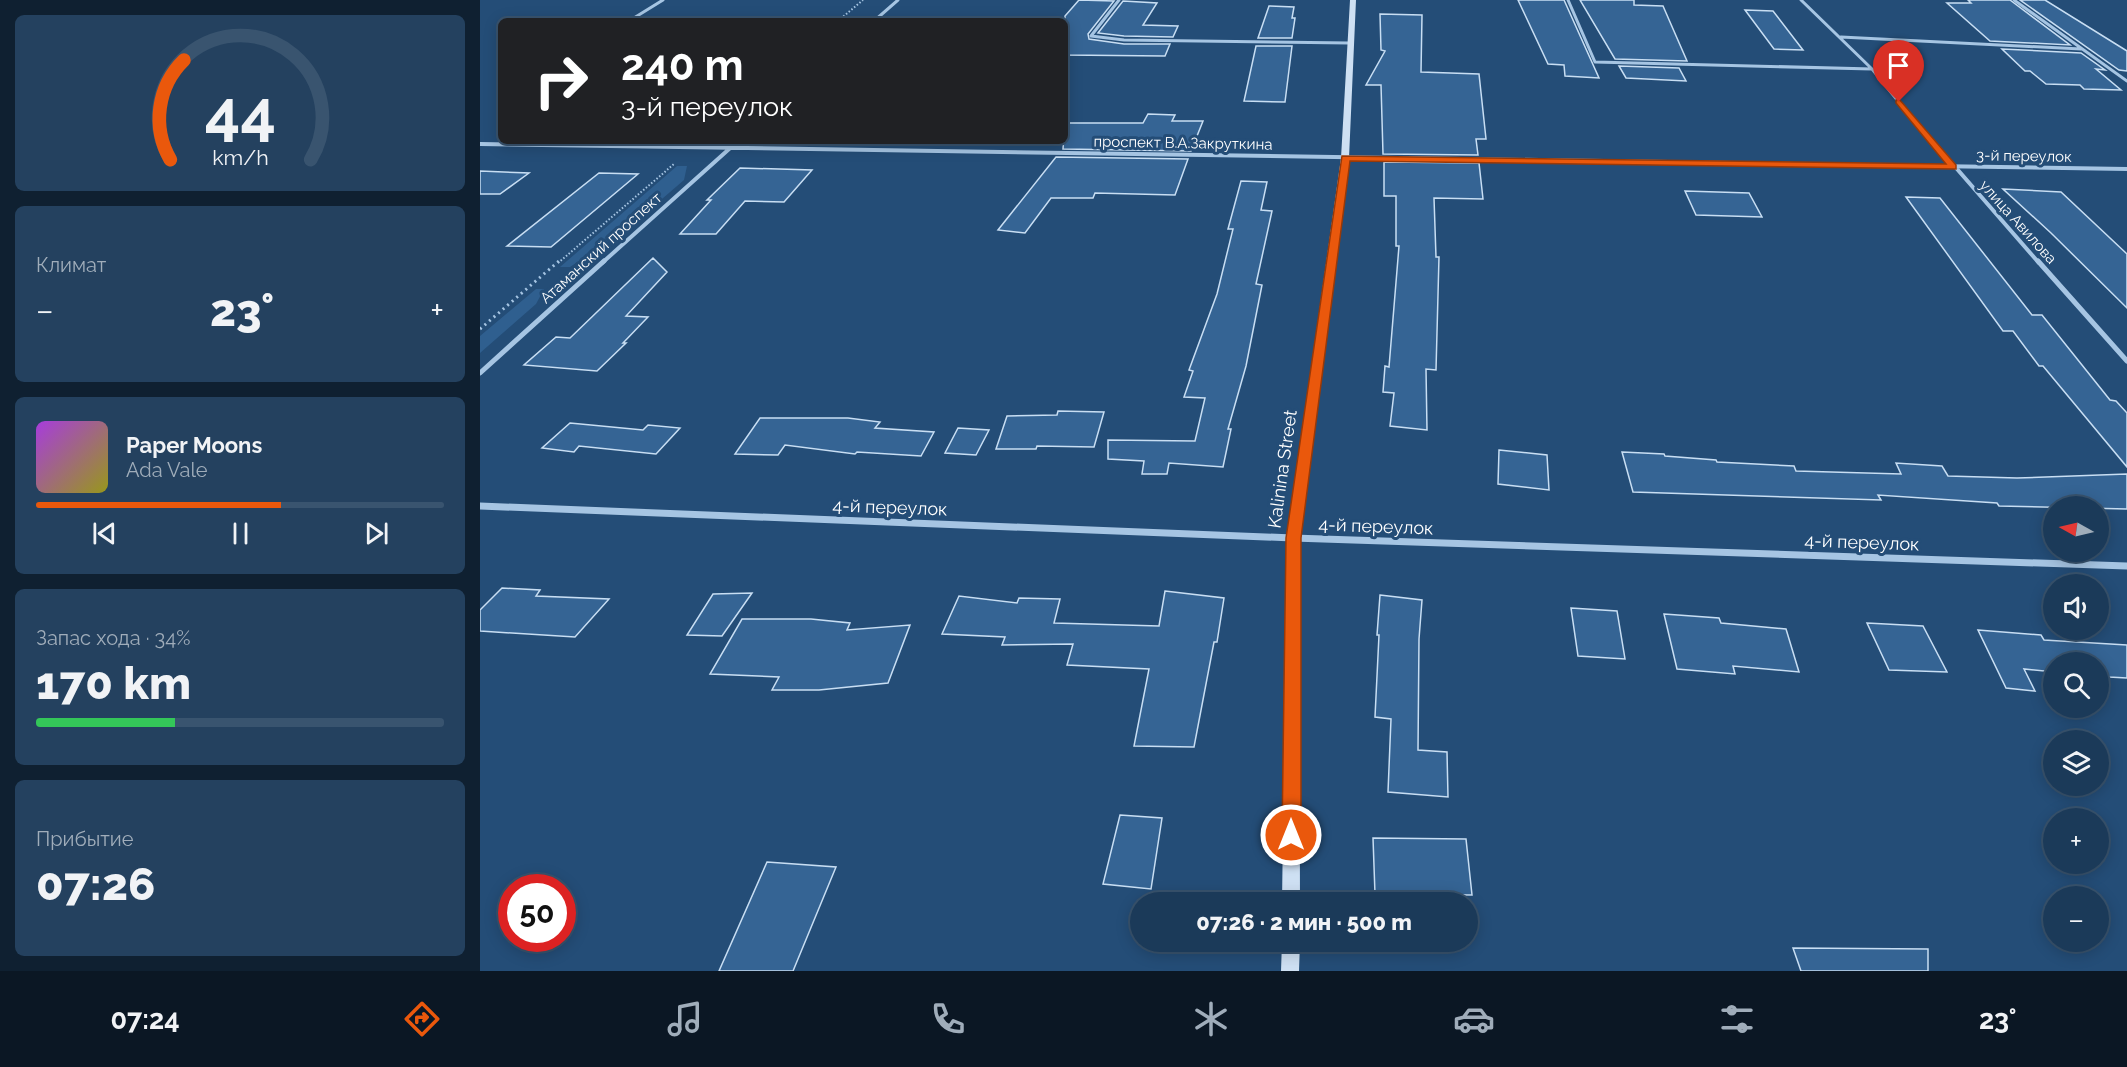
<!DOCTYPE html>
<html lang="ru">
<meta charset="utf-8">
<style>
body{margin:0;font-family:Raleway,sans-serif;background:#24415f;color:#f1f3f6;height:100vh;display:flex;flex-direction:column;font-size:22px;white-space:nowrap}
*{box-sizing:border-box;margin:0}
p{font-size:20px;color:#a0adba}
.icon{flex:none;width:33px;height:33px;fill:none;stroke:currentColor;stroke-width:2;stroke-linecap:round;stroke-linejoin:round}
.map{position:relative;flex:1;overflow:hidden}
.side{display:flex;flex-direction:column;gap:15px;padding:15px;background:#0f2031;width:480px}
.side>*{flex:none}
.top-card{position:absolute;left:18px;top:18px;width:570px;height:126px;border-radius:9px;box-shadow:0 3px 15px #0003,0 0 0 2px #39546f;background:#202124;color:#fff;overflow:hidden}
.needle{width:39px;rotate:278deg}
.tools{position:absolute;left:1563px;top:496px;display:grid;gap:12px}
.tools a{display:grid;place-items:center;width:66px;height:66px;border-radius:50%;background:#1b3a59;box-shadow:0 3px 15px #0003,0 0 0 2px #39546f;font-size:30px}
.speed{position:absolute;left:18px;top:874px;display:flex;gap:12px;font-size:30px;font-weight:700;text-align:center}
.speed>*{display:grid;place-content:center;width:78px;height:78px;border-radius:50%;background:#1b3a59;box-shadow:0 3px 15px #0003,0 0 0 2px #39546f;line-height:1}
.speed .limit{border:9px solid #d22;background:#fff;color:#111}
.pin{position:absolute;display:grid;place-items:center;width:51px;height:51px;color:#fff;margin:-62px -26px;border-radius:50% 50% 50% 0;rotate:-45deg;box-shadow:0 0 6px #0007}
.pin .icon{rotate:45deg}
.me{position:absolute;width:66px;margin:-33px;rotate:0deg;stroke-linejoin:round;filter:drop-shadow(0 0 4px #0008)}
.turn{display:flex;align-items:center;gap:21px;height:126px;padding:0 24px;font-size:27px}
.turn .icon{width:78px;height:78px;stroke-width:2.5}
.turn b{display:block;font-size:42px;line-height:51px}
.big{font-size:45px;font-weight:800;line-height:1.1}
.side .card{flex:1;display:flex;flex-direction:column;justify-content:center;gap:9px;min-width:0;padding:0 21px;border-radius:9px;background:#24415f}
.side .dial{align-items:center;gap:0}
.dial svg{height:156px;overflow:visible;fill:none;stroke:#39546f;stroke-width:7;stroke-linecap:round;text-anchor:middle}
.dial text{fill:#f1f3f6;stroke:none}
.song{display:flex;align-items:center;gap:18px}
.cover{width:72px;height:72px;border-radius:9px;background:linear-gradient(135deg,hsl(280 70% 55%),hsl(60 70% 35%))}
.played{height:6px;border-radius:3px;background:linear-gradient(90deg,#ea580c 60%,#39546f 60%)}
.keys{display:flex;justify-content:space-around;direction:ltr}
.heat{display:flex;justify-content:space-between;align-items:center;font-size:33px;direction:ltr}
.charge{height:9px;border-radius:4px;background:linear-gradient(90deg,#34c759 34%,#39546f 0)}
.trip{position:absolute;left:650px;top:892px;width:348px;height:60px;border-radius:30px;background:#1b3a59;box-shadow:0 3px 15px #0003,0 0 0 2px #39546f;font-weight:800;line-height:60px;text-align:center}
.tab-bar{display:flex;height:96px;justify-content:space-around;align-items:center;background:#0b1724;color:#a0adba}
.tab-bar .icon{width:42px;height:42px}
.tab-bar .current{color:#ea580c}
.tab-bar b{font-size:27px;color:#f1f3f6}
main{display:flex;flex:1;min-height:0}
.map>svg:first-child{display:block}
</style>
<main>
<section class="side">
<div class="card dial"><svg viewBox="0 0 100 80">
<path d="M14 69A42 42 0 1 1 86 69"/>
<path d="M14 69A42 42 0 0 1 21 18" stroke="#ea580c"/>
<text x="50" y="56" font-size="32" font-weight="700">44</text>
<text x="50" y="72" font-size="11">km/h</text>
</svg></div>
<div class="card"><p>Климат</p>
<div class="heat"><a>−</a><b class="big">23°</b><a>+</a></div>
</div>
<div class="card">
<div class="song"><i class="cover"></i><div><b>Paper Moons</b><p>Ada Vale</p></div></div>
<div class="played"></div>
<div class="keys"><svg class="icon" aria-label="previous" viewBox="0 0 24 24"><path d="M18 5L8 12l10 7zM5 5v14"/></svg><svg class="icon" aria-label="pause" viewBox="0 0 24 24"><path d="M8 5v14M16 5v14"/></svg><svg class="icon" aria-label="next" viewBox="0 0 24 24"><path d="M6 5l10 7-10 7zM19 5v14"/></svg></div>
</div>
<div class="card"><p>Запас хода · 34%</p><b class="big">170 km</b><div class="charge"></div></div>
<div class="card"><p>Прибытие</p><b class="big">07:26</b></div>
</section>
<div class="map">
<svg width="1647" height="971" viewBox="0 0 1647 971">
<rect width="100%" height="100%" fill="#244d77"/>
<path fill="#2f5f8f" d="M197 166H207L204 180 146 230 90 267H80Z
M56 289H64L56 304 0 353V336Z"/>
<path fill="#356494" stroke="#c8def3" stroke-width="1.5" d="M599 0 634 1 608 34 609 39 644 44H690L685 56 585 55V16Z
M1038 0H1084L1119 78 1085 76 1084 65 1068 64Z
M1100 0H1154V5L1183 6 1207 61 1135 59Z
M1488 0H1530L1590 45 1510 41 1467 3H1491Z
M1540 0H1565L1647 51V71L1639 70Z
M643 1 677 3 663 25 698 26 693 37 644 36 618 33Z
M789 6 814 7 812 18H815L812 38H778Z
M1265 10 1293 11 1323 50 1294 49Z
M900 14 942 15 941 72 999 74 1006 139H996L998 155 903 154 901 85H886L905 51 901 50Z
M776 46H812L805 102 764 101Z
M1522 49 1601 53 1625 70 1616 69 1641 90 1604 89 1600 85 1566 84 1550 71H1545Z
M1139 66 1199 68 1206 81 1146 78Z
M668 114 695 115 692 121H723L711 151 583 149 585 123H663Z
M576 157 708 159 695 195 615 193 613 198H571L545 233 518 230Z
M904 162 999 163 1003 199 954 198 956 257H959L956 370 946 369 947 430 910 426 914 393 903 392 905 366 909 367 919 246H916V196H904Z
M260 168 332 170 304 202 265 201 236 234H200L231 200H227Z
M0 171 49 173 20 194H0Z
M119 173 158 174 71 247 27 246Z
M761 181 787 182 781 210 792 211 776 284 782 285 766 366 748 429H751L743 467 689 463 687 474H662L664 461 628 459V440L715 441 725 398 704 397 713 371 709 370 737 294 753 229H748Z
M1523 189 1581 192 1647 254V308L1571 233Z
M1205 191 1269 193 1282 217 1216 215Z
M1426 197 1460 198 1552 315H1562L1630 400 1636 401 1647 413V467L1563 366H1559L1533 331H1523Z
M173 258 187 272 146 316 168 317 143 343H146L117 371 44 365 76 337 90 338Z
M578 411 624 412 614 447 557 446 556 449H516L527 416 577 415Z
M280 418H368L400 422 395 428 454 432 441 456 377 452 375 454 305 445 298 455 255 454Z
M90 423 163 430 168 425 200 428 176 454 99 446 94 452 62 448Z
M478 428 509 430 496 455 465 453Z
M1019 450 1067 455 1069 490 1018 484Z
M1142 452 1184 454 1185 456 1236 460 1237 462 1314 466 1316 471 1421 474 1416 463 1462 466 1468 476 1537 478 1647 474V509L1519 506 1517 503 1398 495 1401 500 1153 492Z
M22 588 60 590 56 596 129 599 95 637 0 631V610Z
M685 591 744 598 737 642H734L714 747 654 746 669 669 587 665 593 644 522 645 525 637 462 634 479 596 537 603 539 598 580 599 574 623 679 626Z
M272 593 242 636 207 635 233 594Z
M900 595 942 600 939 639 938 750 967 752 968 797 908 792 911 719 895 717 899 635H897Z
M1091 608 1137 611 1145 659 1098 656Z
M1184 614 1239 618 1241 623 1306 629 1319 672 1253 666 1255 674 1197 669Z
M262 619H331L370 623 367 630 430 625 408 683 339 690H292L299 677 230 674Z
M1387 623 1443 626 1467 672 1409 670Z
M1498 630 1561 635 1564 640 1647 645V678L1629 677 1620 663H1574V672L1544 669 1555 691 1526 688Z
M640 815 682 818 671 889 623 884Z
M893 838 986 839 992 895 895 894Z
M287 862 356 867 313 971H239Z
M1313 948 1448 949V971H1321Z"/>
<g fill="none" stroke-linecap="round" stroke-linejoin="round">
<path stroke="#a6c5e3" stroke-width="2" stroke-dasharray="1.5 2" stroke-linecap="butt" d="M358 21 383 0
M78 263 194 164"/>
<path stroke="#a6c5e3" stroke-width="3" stroke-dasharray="2 4" stroke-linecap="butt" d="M0 329 79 261"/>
<path stroke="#a6c5e3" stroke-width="3" d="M639 0 611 36 644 40 869 43
M1088 0 1115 62 1392 69
M1321 0 1392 69 1431 117
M1534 0 1647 81
M149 21 183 0
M394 21 418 0
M1361 37 1601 49"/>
<path stroke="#a6c5e3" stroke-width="4" d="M1430 115 1559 263
M0 144 1647 169
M122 263 258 141"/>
<path stroke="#a6c5e3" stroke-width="5" d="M1558 261 1647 361
M0 373 124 261"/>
<path stroke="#a6c5e3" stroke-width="7" d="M0 506 813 538 1647 566"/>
<path fill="#cee0f3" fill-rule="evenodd" d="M870 0H876L869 158 819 538 820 903H802L807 538 861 158Z
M802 942H820L819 971H801Z"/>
</g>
<path fill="#ea580c" stroke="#983908" stroke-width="1.5" d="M1419 99 1476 165V169L870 161 821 538V835L818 841 811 844 805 841 802 835 806 538 862 156 1466 164 1416 103V100Z"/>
<g text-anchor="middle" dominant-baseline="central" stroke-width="6" stroke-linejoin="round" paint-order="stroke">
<g font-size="15" fill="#fff" stroke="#244d77">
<text transform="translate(703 143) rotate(1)">проспект В.А.Закруткина</text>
<text transform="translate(1544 156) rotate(1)">3-й переулок</text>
<text transform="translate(1538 222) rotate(48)">улица Авилова</text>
<text transform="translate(121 248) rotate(-42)">Атаманский проспект</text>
</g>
<g font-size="18" fill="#fff" stroke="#244d77">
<text transform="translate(802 469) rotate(-82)">Kalinina Street</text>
<text transform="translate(410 507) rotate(2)">4-й переулок</text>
<text transform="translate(896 526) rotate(2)">4-й переулок</text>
<text transform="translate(1382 542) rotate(2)">4-й переулок</text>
</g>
</g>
</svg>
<div class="tools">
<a><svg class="needle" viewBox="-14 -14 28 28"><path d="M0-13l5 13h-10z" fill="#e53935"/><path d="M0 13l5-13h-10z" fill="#a0adba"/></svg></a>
<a><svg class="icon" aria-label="sound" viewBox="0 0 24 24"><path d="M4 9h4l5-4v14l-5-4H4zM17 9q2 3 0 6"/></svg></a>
<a><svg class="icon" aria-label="search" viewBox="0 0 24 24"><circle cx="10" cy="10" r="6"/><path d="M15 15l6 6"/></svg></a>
<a><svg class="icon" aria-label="layers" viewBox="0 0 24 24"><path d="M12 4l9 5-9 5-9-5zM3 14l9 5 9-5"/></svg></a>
<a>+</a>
<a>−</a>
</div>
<div class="speed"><div class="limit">50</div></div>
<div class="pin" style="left:1419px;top:102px;background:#d93025"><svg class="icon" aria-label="arrive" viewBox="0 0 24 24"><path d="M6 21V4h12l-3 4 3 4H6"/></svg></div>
<svg class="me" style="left:811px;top:835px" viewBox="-20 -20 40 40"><circle r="17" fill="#ea580c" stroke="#fff" stroke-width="3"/><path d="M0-11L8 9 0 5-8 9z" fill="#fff"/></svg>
<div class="trip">07:26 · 2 мин · 500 m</div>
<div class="top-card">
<div class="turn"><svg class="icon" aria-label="right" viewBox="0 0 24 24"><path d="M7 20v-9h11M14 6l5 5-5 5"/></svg><div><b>240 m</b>3-й переулок</div></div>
</div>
</div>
</main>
<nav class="tab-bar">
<b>07:24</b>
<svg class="icon current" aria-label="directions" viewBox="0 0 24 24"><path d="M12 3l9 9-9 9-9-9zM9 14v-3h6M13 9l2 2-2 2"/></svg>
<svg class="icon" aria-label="music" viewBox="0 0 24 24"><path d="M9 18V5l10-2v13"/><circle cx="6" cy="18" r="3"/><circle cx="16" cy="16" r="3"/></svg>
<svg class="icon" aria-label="phone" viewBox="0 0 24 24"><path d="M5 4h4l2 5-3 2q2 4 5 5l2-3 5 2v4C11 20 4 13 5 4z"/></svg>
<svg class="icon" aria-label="climate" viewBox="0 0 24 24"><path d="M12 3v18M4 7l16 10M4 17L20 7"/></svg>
<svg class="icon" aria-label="car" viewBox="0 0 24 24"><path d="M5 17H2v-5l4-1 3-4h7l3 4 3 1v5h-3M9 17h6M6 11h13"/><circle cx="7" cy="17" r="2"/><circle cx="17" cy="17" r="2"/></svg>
<svg class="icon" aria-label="filters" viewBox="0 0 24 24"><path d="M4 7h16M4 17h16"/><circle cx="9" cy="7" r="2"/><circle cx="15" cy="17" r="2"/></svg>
<b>23°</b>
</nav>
